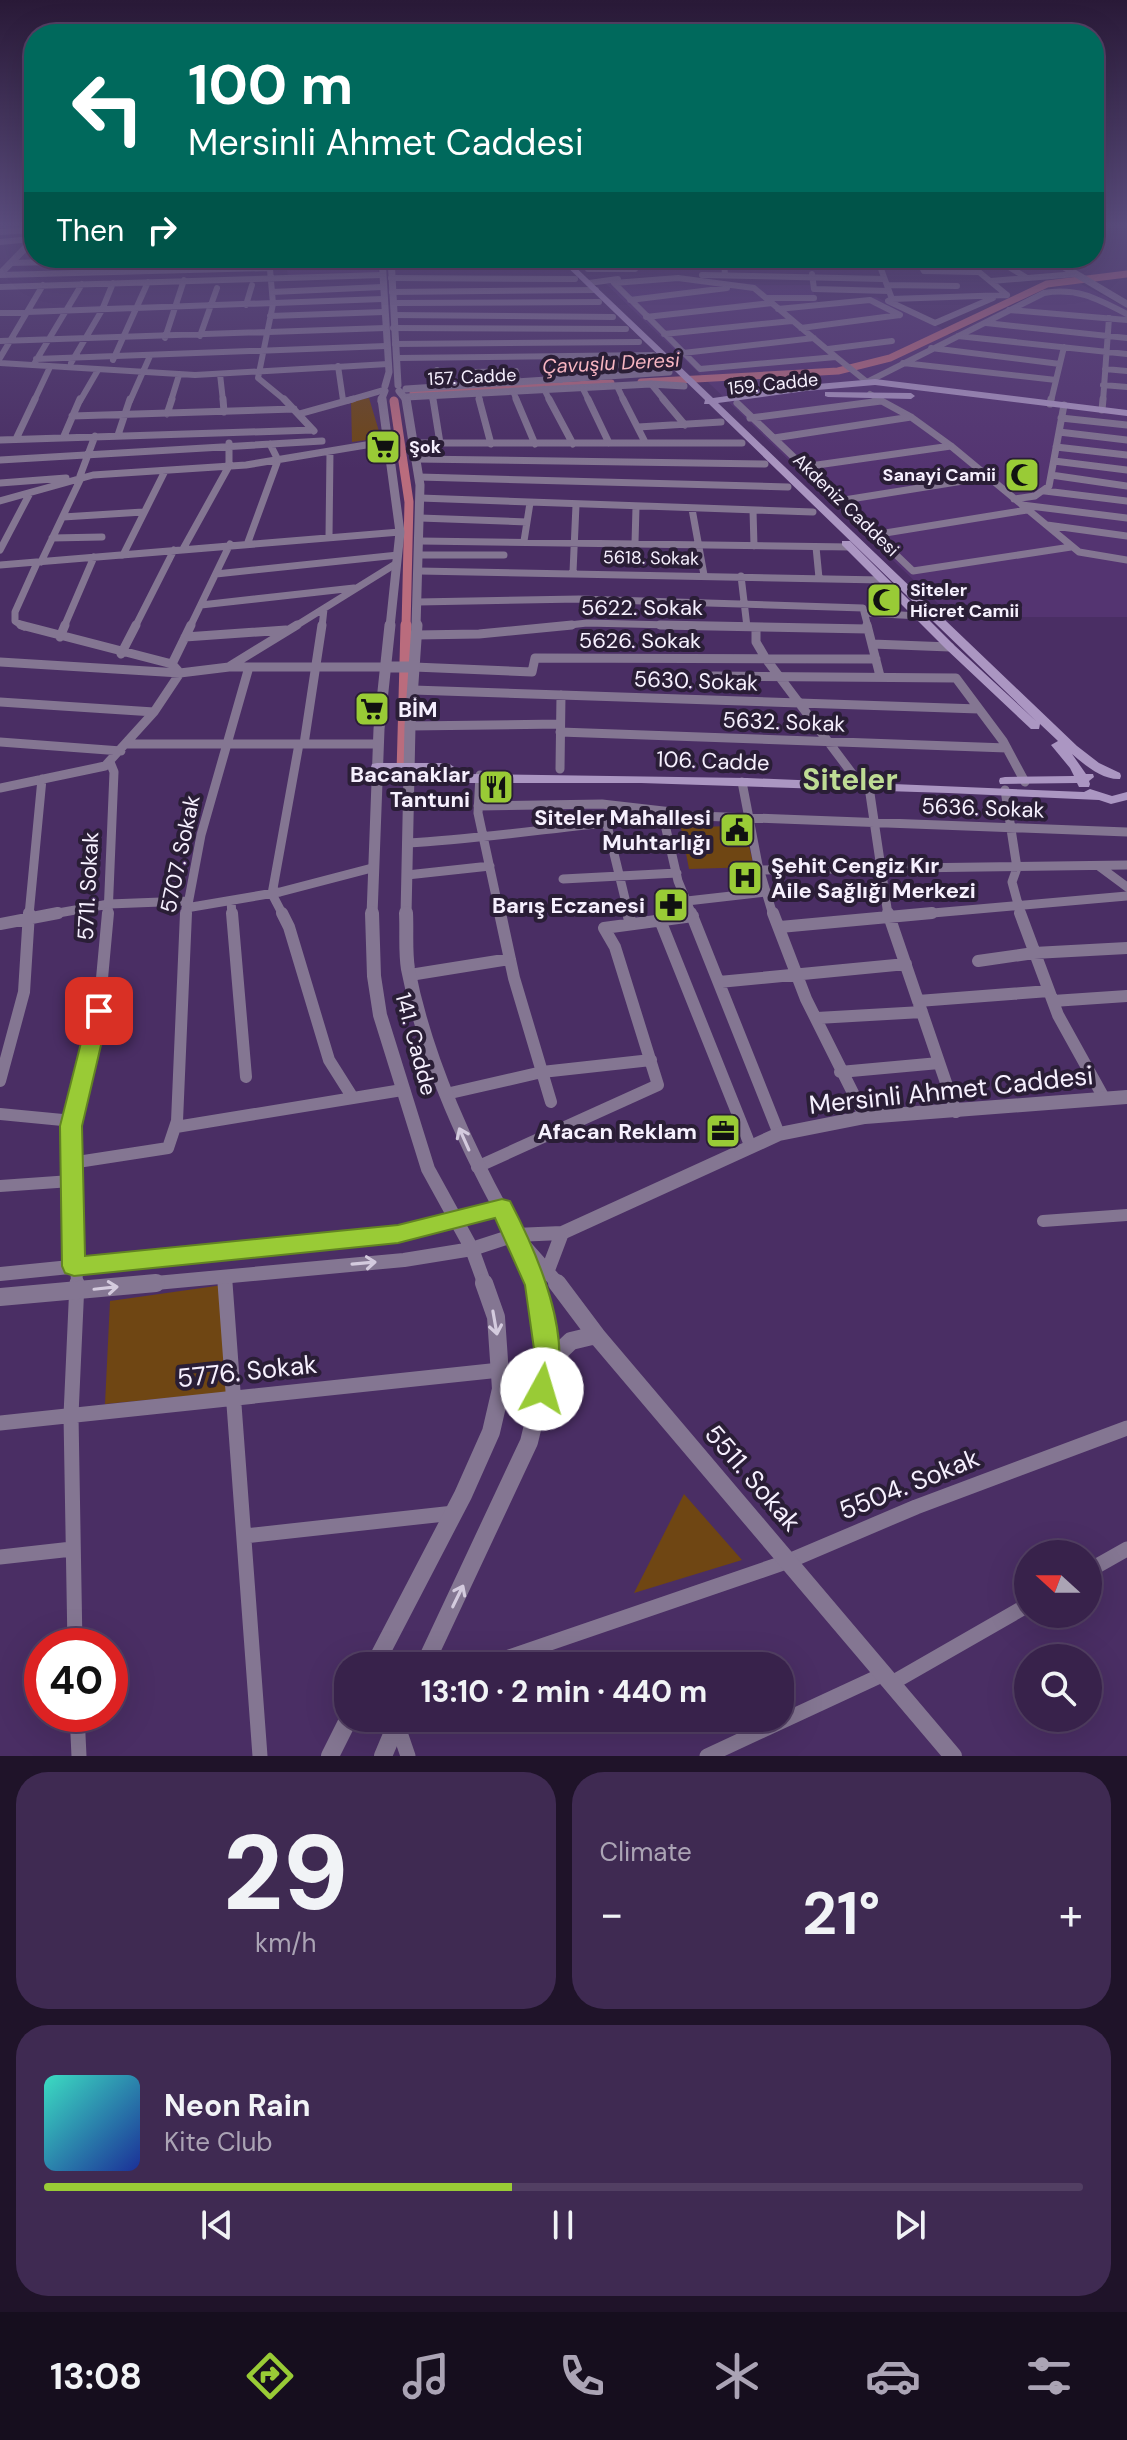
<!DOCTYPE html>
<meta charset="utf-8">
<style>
body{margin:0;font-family:"DM Sans",sans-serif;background:#3f2a52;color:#f1f3f6;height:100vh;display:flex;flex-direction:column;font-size:30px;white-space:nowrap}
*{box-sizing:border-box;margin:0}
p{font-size:26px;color:#aba4b5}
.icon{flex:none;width:44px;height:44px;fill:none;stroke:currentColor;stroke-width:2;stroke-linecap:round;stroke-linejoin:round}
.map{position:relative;height:1756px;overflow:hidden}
.drawer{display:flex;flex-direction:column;gap:16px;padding:16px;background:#1f1329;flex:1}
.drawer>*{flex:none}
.top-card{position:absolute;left:24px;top:24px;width:1080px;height:244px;border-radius:32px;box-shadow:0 8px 32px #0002,0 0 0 2px #523f63;background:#00695c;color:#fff;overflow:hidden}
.needle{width:52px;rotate:291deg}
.fabs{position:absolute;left:1014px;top:1540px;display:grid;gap:16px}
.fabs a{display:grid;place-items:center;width:88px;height:88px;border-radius:50%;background:#38224b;box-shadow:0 8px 32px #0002,0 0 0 2px #523f63;font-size:40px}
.speed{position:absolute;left:24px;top:1628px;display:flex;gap:16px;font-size:40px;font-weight:700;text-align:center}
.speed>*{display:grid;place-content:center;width:104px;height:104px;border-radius:50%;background:#38224b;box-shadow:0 8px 32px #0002,0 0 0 2px #523f63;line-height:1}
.speed .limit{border:12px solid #d22;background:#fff;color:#111}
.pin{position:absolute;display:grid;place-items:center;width:68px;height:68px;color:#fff;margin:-34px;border-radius:16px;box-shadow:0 4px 12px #0006}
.me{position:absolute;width:88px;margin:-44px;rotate:6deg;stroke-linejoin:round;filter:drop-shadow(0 0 6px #0008)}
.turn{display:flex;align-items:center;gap:28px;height:168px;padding:0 32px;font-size:36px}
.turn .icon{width:104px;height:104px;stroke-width:2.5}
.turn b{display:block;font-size:56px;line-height:68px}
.then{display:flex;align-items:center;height:76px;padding:0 32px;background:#0003;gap:16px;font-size:30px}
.big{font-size:60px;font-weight:700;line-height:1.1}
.drawer .widget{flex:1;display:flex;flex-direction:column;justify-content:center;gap:12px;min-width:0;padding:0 28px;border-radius:32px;background:#3f2a52}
.drawer .dial{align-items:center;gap:0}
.dial b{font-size:104px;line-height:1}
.song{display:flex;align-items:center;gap:24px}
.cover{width:96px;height:96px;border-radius:12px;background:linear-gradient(135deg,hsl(170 70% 55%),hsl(230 70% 35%))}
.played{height:8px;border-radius:4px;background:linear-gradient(90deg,#99cb36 45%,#523f63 45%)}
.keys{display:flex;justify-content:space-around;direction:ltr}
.heat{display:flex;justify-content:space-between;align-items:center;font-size:44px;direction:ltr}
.drawer .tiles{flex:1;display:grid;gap:16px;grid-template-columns:1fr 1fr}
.widget:last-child{grid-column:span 2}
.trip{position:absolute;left:334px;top:1652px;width:460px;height:80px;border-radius:32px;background:#38224b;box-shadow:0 8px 32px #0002,0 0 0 2px #523f63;font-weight:700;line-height:80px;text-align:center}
.tabs{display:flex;height:128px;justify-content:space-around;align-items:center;background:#160e1e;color:#aba4b5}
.tabs .icon{width:56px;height:56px}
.tabs .selected{color:#99cb36}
.tabs b{font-size:36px;color:#f1f3f6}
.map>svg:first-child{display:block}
</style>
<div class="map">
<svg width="1127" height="1756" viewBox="0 0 1127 1756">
<rect width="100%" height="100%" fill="#4a2e64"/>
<path fill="#543471" d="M285 258H379L378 274 288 276Z
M685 278 765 285H810L819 304 876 297 941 328 949 335 1043 291 1069 284H1081L1127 308V617H952L606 284Z"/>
<path fill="#6f4613" d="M369 398 381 438 352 442 351 401Z
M727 826 732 846H749L754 867 689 869 681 828Z
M230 1284 229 1392 105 1404 110 1301Z
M684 1494 742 1560 634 1593Z"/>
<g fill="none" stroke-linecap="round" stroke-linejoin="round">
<path stroke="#ba6c7d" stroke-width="7" d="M641 382 838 371 890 358 1047 284 1127 274
M413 393 611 383"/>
<path stroke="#ba6c7d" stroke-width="9" d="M394 401 409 502 406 627"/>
<path stroke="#ba6c7d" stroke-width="11" d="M402 773 406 625"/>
<path stroke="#847692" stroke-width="6" d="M0 232 34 230
M0 242 32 239
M269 258 273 304 258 378 286 401
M877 258 892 299 888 301 935 323 993 298
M917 258 924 271 978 272
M962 258 1007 295
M994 258 1027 278
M1031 258 1036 261
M695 262H724L725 275
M11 263 215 258
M391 264 558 262
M758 264 921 266
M588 269H635
M812 274 814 289 889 291
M0 275 270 268
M702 275 884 279
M391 278 575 279
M678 278 754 288 836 357 700 369 614 283Z
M991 281 1076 274
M589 283 618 279
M887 285 957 286
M0 287 382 275
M272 292 382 287
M392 292 596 290
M767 298H814
M892 299 1007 295
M630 300 727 288
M393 303 599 302
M246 305 252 285
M778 309 870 300 900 315
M1009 310 1127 320
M0 313 382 299
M394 315 613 317
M270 316 384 312
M646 317 772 303
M986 323 1127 338
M393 328 626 329
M801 328 900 315
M664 334 792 321
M200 336 217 288
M958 336 1127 354
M165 338 184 280
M0 341 385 328
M395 344 639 342
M931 348 1060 364
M828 349 892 341
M683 353 814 338
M836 357 867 382 1044 293C1077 287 1098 299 1127 314
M0 358 43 285
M398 358 653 355
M36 359 386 346
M113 360 148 282
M0 363 195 375 388 364
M71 363 102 310 113 283
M903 363 1056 380
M34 364 82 284
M338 366 343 400
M1105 369 1127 371
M437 370 438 386
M475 372 516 371 518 382
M220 374 223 401
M561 380 559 367 662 364
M651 384 665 401
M1103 385 1127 387
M617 386 624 401
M582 387 589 401
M544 389 550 401
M513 391 517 401
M478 393 480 401
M870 394 882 401
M432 395 433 401
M34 401 50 367
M80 401 98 370
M130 401 150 356
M171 401 179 375
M346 401 384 390
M1051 401 1064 347
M1103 401 1109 318"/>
<path stroke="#847692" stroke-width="7" d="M223 399 224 412
M284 399 314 431
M433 399 440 443
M479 399 491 444
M516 399 535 444
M549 399 573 444
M588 399 609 443
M623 399 645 442
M663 399 685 425
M878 399 911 417 951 446 1079 552 1127 560
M737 403 913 571 1071 547
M1050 404 1051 399
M1102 410 1103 399
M167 414 172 399
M299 414 353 399
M72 416 294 409
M750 418 881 401
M1061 418 1127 425
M638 427 721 422
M1059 432 1127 440
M118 435 130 399
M64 436 80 399
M774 438 911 417
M16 439 35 399
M0 440 313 430
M413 443H742
M1056 447 1127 455
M416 459 765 464
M0 460 322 441
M1054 461 1127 470
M803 467 951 446
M1051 475 1127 486
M80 476 95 436
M419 477 788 487
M0 483 66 478
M1045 491 1127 501
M420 498 813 512
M1014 499 1035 496 1049 486 1064 405
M0 501 93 475 246 465 390 441
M838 501 988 477
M1022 505 1127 518
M692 509 704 575
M753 510 754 546
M63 517 143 512
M420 518 527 522
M1047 525 1127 536
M873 535 1027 510
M329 537 330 451
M52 538 102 537
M420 541 850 547
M524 541 530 503
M248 542 278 460 270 444
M635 543 636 507
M816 547 819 578
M183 549 229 466V443
M0 550 30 493
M123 555 165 471
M420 555H504
M41 562 81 478
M0 565 400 532
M419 571 882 580
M573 572 576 505
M216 574 398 555
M741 576 747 627
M418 602 579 599 863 608 868 627
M201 605 354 588
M865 613 919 616
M24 627 15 621V612L37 563
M64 627 94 557
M135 627 174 550
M190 627 230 544
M294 627 397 563
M322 627 324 609
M552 627 587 623 754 627"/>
<path stroke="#847692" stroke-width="9" d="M21 625 172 664 180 673
M660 625 868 629
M867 625 880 676
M756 627V642L766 659 857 780
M416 635 479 634 572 625
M60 637 65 625
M185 637 286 630
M872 644 950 647
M121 654 136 625
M0 662 180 673 229 667H386
M172 664 191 625
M230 666 297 625
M414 667 532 672 535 658 876 659
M713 676 956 678 1003 741 1025 782
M413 690 979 709
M0 702 154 712
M410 726 560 724
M560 732 1007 748
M0 742 121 751
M127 744H378
M304 744 322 625
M560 769 561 695
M480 775 478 813 500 915
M742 782 758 865 773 915
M869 787 888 915
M0 788 105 766 154 712 180 673
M1005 790 1017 868 1012 882 1021 915
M478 806 602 804 672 812
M663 816 678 881 692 915
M606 821 629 915
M407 843C505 838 601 819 699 816L1127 832
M1100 867 1127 887
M761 870 1127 865
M407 875 490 866
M563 879 677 873
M231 901 232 915
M687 901 767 892
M186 908 280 892 372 868
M29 915 42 779
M47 915 109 904 187 901
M108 915 114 772 110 762
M186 915 201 835 249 667
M283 915 272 894 299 744
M910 915 1127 896"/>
<path stroke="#847692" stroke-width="12" d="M232 913 246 1077
M282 913 289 927 329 1060 353 1098
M500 913 514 978 551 1102
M628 913 631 924
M691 913 779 1134
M773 913 806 999 865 1117
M888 913 956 1112
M1020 913 1058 1015 1104 1098
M660 920 750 1145
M0 924 58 913
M780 927 932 913
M978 961 1034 953 1127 948
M410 975 510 959
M719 982 906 964
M918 1001 1049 991
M1053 1001 1127 996
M817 1018 922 1012
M840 1072 939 1063
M0 1081 24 992 29 913
M446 1094 542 1072 651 1060
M0 1114 73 1121
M176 1127 402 1090
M71 1163 168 1148 177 1121 186 913
M477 1167 658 1085 615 947 604 928 693 916
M0 1186 71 1181
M1043 1221 1127 1215
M224 1276 225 1285
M77 1285 71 1126 99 1011 108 913"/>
<path stroke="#847692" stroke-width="15" d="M225 1283 260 1756
M0 1423 500 1370
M245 1536 454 1513
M0 1557 72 1549
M1088 1571 1127 1549
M75 1646 71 1415 77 1283
M483 1666 789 1561 916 1507 1127 1428
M892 1683 1028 1605
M77 1714 79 1756
M397 1724 408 1756
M707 1756 884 1674"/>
<path stroke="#847692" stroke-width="7" d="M382 258 389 372 385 386
M391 258 398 385
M1049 258 1127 304
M0 274 34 239
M406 389 669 372
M399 391 407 401
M406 397 651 384 684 386
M381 401 385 391"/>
<path stroke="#847692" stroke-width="9" d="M382 399 400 532 390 627
M406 399 420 485 416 627"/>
<path stroke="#847692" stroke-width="11" d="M386 667H414
M372 915 379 729 390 625
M406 915 410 726 417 625"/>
<path stroke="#847692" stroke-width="14" d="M372 913 374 976 380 1015 428 1169 472 1249 485 1285
M515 1235 559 1285
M515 1235 562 1233 779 1134 865 1117 1127 1097
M519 1243 537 1285
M548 1270 562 1233
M0 1274 398 1234 502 1207
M134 1285 404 1260 472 1249 515 1235C469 1153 426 1062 408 969 405 951 407 931 406 913"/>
<path stroke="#847692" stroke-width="18" d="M557 1283 596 1335 953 1756
M0 1297 156 1283
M548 1363 571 1341 596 1335
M374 1666 463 1495 491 1432 501 1389 496 1317 484 1283
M424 1666 529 1442 548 1363 536 1283
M330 1756 349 1718
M383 1756 399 1718"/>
<path fill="#ab96c2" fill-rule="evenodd" d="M558 258H566L713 398 806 385 875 379 1127 410V416L875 385 806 391 718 403 1077 746 1099 763 1120 773 1121 776 1120 779C1102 780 1085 765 1072 754L1086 774H1093L1094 777 1089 781 1090 784 1089 787H1079L1077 783 1000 784 999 781 1000 778 1005 777 1074 776 1070 768 1051 745 1058 741 1040 724 1039 729H1031L946 649 842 545V541H850L954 645 1037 722 709 404H704L705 400Z
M825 392 911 393 915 396 911 399 828 397 825 396Z
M377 763H448L454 767 448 771 372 770 371 767 372 764Z
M483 774 747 778 1084 792 1090 789 1112 796 1127 792V800L1111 804 1099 800 948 793 641 783H377L371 779 377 775Z"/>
</g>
<defs><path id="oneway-shaft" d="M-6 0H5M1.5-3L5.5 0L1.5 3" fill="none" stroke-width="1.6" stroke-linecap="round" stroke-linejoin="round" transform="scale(2)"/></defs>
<g stroke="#d4cbde">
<use href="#oneway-shaft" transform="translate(464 1139) rotate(-114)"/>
<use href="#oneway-shaft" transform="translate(364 1263) rotate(-5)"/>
<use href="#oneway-shaft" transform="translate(106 1288) rotate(-6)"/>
<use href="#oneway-shaft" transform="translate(495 1323) rotate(80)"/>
<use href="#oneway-shaft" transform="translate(458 1596) rotate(-64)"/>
</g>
<linearGradient id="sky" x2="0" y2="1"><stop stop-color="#291937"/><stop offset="0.48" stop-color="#5a4c7d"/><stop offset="1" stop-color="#5a4c7d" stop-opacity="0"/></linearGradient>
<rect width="1127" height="469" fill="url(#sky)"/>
<path fill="#99cb36" stroke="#638423" stroke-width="2" d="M99 1004 109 1011 82 1126 85 1256 398 1225 502 1199 510 1201C536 1251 577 1342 551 1397L542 1400 533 1397 529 1389 536 1363 525 1285 495 1218 398 1243 74 1276 65 1273 62 1266 60 1126 89 1011Z"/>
<defs>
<symbol id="supermarket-square" viewBox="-11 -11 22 22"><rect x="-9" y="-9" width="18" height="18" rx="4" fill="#99cb36" stroke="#2a1e36"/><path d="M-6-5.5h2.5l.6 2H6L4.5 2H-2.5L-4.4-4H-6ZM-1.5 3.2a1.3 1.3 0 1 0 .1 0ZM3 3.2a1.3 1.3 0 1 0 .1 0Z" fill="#111"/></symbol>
<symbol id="mosque-square" viewBox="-11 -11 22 22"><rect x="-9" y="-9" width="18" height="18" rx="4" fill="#99cb36" stroke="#2a1e36"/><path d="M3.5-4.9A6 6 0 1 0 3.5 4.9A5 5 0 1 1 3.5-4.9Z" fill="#111"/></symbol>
<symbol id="restaurant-square" viewBox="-11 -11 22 22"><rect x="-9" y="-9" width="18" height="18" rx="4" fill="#99cb36" stroke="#2a1e36"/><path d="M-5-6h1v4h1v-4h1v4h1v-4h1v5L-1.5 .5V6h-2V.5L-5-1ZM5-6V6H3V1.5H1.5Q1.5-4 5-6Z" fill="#111"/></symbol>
<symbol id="civic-square" viewBox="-11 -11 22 22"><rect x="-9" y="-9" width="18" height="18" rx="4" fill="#99cb36" stroke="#2a1e36"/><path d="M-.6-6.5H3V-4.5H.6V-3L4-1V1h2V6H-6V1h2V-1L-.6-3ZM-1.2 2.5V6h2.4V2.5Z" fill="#111"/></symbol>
<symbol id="hospital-square" viewBox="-11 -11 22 22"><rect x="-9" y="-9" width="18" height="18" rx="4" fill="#99cb36" stroke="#2a1e36"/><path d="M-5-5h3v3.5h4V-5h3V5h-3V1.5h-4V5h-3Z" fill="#111"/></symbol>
<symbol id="pharmacy-square" viewBox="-11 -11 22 22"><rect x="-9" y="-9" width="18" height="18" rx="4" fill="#99cb36" stroke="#2a1e36"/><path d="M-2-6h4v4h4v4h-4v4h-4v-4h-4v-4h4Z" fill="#111"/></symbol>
<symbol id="office-square" viewBox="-11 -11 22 22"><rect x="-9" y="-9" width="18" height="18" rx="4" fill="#99cb36" stroke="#2a1e36"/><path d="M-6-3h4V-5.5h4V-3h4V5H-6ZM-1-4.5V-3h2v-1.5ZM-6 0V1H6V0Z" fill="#111"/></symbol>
</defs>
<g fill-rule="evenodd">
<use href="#supermarket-square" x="363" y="427" width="40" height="40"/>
<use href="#mosque-square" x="1002" y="455" width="40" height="40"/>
<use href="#mosque-square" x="864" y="580" width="40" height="40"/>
<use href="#supermarket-square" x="352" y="689" width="40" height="40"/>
<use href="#restaurant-square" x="476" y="767" width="40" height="40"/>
<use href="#civic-square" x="717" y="810" width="40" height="40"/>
<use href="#hospital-square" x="725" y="858" width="40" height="40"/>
<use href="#pharmacy-square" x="651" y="885" width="40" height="40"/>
<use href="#office-square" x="703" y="1111" width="40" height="40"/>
</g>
<g text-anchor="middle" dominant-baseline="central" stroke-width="8" stroke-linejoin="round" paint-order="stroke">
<g font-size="18" fill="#f6f0fe" stroke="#2a1e36">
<text transform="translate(472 377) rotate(-3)">157. Cadde</text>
<text transform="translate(773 384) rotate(-6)">159. Cadde</text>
<text transform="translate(846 505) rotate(44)">Akdeniz Caddesi</text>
<text transform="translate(651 558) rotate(1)">5618. Sokak</text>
</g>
<g font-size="18" font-weight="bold" fill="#f6f0fe" stroke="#2a1e36" text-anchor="start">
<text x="409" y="447">Şok</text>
<text x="996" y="475" text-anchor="end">Sanayi Camii</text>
<text x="910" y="590">Siteler<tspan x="910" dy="21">Hicret Camii</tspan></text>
</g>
<g font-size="20" font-style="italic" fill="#f7b5c1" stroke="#2a1e36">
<text transform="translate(611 363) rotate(-3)">Çavuşlu Deresi</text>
</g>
<g font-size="22" fill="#f6f0fe" stroke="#2a1e36">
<text x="642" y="607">5622. Sokak</text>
<text x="640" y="640">5626. Sokak</text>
<text transform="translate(696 681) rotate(2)">5630. Sokak</text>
<text transform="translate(784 722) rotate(2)">5632. Sokak</text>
<text transform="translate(713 761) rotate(2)">106. Cadde</text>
<text transform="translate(983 808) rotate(2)">5636. Sokak</text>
<text transform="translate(180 854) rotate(-78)">5707. Sokak</text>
<text transform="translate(88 886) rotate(-87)">5711. Sokak</text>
<text transform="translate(416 1044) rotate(75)">141. Cadde</text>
</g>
<g font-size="22" font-weight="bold" fill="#f6f0fe" stroke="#2a1e36" text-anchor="end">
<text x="398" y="709" text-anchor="start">BİM</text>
<text x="470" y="774">Bacanaklar<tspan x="470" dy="25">Tantuni</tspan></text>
<text x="711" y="817">Siteler Mahallesi<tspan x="711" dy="25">Muhtarlığı</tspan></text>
<text x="771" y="865" text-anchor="start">Şehit Cengiz Kır<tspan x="771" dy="25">Aile Sağlığı Merkezi</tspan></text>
<text x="645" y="905">Barış Eczanesi</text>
<text x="697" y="1131">Afacan Reklam</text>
</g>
<g font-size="26" fill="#f6f0fe" stroke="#2a1e36">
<text transform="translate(951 1090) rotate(-6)">Mersinli Ahmet Caddesi</text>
<text transform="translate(247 1371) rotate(-6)">5776. Sokak</text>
<text transform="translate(753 1478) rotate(49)">5511. Sokak</text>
<text transform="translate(909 1484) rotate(-22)">5504. Sokak</text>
</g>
<g font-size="30" font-weight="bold" fill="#bedc94" stroke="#2a1e36">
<text x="850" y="779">Siteler</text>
</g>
</g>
</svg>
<div class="fabs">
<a><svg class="needle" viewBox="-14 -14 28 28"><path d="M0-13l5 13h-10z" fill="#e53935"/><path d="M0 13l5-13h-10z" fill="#aba4b5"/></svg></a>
<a><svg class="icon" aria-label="search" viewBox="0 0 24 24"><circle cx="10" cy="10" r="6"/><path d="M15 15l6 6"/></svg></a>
</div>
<div class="speed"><div class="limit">40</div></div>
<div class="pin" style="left:99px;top:1011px;background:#d93025"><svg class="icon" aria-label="arrive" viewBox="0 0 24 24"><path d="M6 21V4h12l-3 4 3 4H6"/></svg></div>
<svg class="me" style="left:542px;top:1389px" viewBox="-20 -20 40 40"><circle r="19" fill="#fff"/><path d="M0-13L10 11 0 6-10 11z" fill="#99cb36"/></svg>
<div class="trip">13:10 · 2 min · 440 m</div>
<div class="top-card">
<div class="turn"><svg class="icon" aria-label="left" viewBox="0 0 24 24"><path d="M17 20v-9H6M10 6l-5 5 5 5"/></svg><div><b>100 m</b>Mersinli Ahmet Caddesi</div></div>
<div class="then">Then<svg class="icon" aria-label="right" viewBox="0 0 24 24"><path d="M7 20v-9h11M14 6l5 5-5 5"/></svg></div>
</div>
</div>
<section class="drawer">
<div class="tiles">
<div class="widget dial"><b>29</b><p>km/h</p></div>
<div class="widget"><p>Climate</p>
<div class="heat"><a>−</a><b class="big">21°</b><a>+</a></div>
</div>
<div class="widget">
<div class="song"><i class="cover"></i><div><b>Neon Rain</b><p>Kite Club</p></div></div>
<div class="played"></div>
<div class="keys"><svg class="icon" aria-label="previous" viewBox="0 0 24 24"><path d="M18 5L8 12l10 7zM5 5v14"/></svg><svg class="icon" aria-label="pause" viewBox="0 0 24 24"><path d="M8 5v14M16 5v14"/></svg><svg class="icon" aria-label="next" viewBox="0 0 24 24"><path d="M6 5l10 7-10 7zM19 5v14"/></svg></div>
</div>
</div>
</section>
<nav class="tabs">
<b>13:08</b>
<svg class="icon selected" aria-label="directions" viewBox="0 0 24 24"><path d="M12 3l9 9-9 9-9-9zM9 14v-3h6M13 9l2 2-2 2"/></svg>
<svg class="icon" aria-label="music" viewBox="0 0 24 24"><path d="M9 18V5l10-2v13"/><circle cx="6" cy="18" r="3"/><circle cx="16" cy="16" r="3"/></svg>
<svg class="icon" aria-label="phone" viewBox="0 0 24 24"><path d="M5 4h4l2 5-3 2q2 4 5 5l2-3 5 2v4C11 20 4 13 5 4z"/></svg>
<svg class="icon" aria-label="climate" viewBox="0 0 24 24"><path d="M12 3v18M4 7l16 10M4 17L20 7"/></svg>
<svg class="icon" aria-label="car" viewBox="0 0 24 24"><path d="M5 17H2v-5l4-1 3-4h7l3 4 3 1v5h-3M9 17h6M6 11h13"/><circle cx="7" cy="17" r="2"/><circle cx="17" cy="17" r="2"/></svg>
<svg class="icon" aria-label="filters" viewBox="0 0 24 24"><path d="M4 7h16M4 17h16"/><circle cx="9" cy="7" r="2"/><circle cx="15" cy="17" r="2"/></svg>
</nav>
